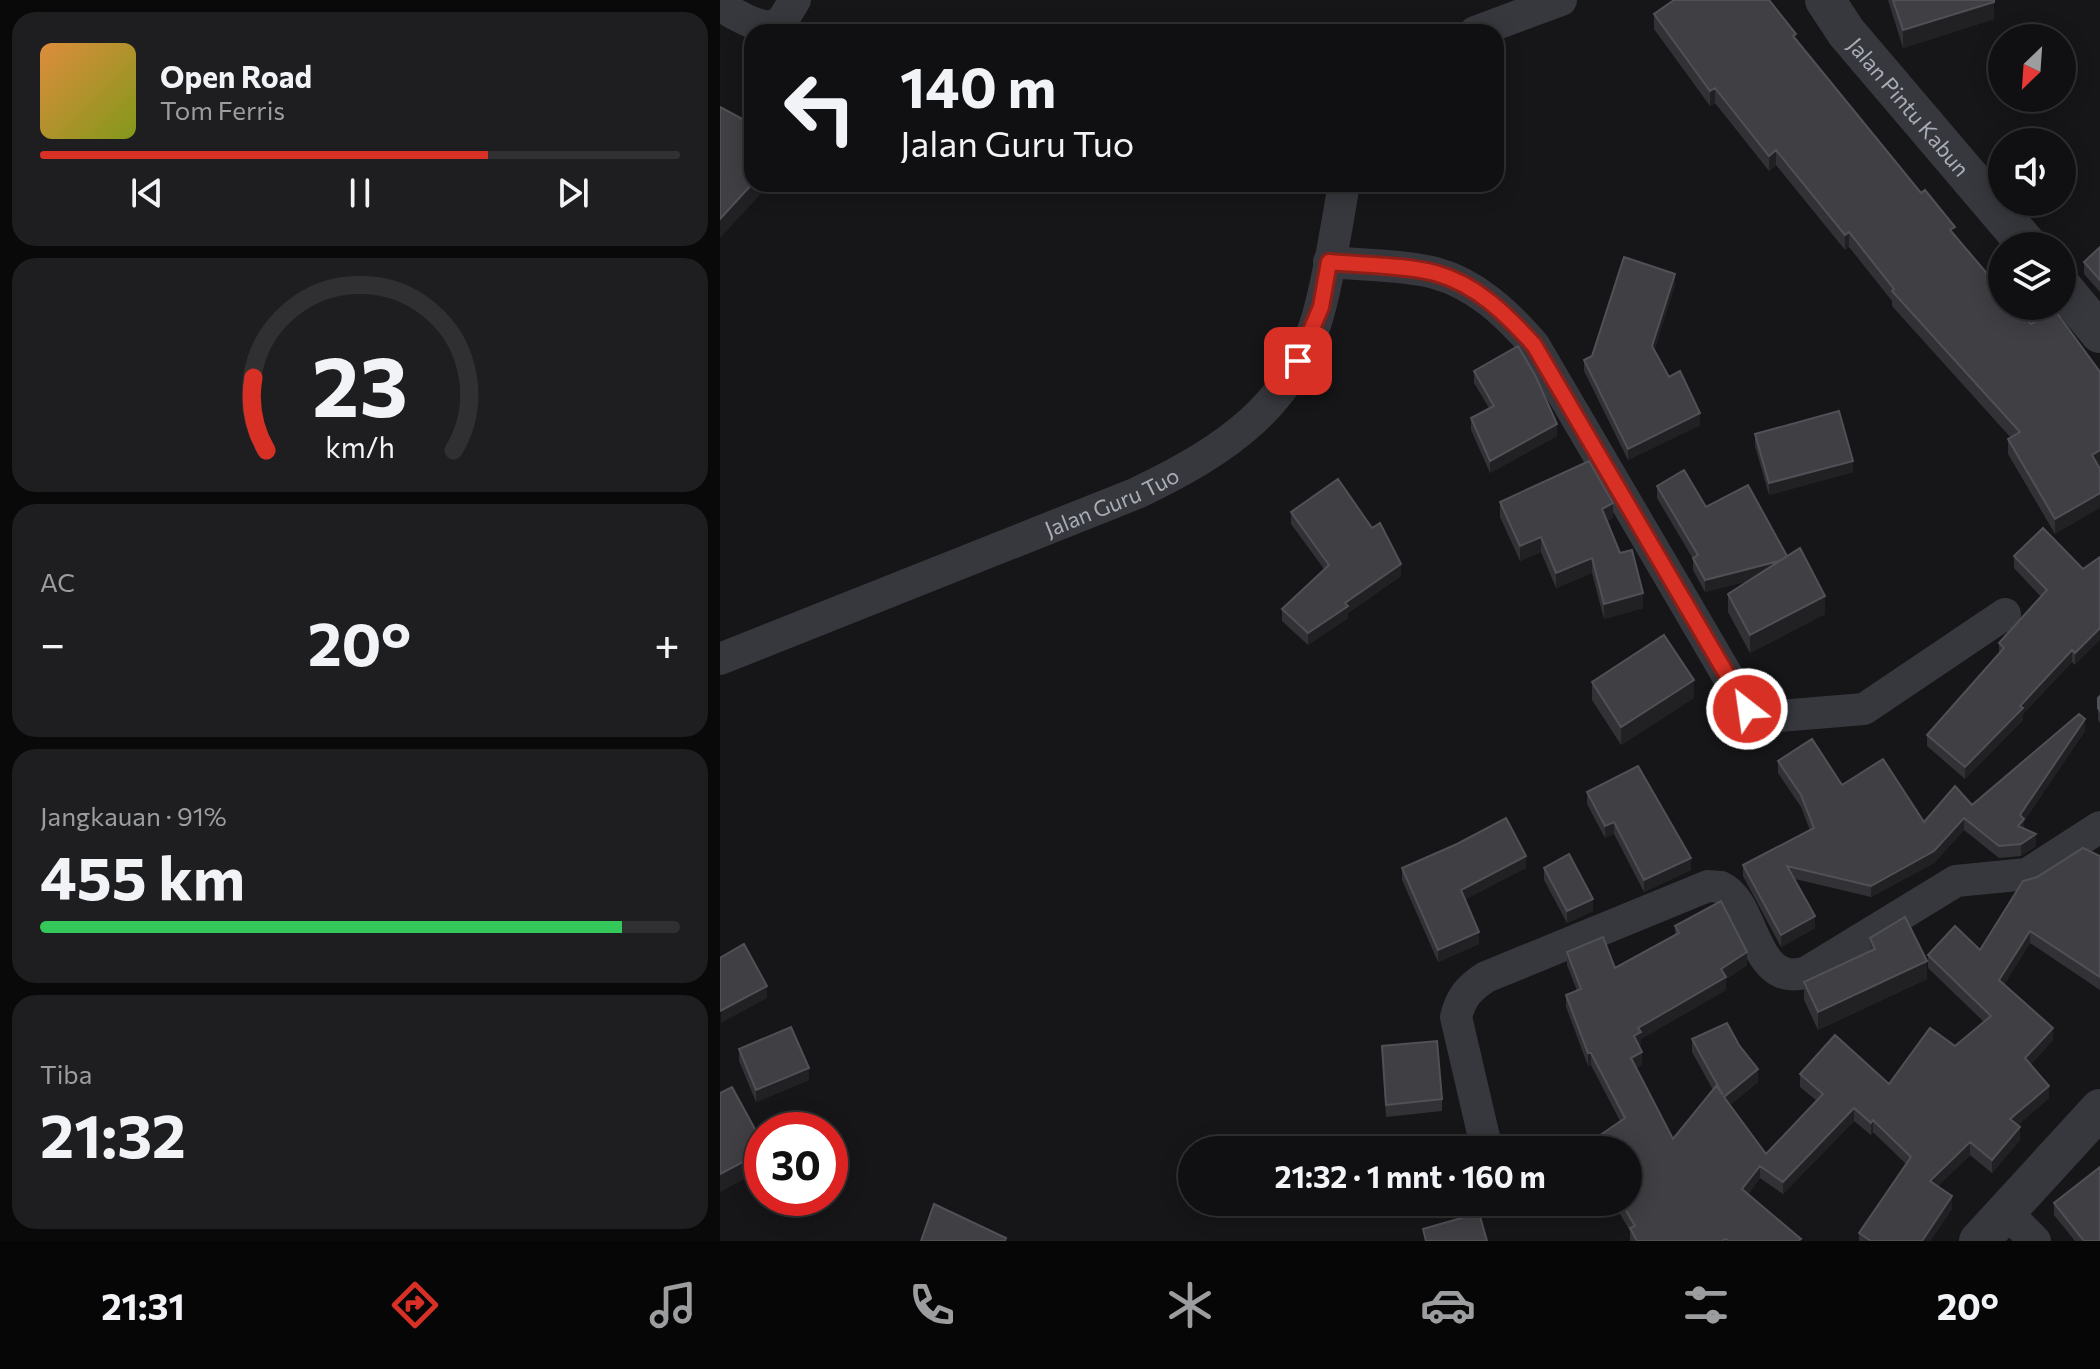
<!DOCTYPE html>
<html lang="id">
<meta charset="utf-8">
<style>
body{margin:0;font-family:Commissioner,sans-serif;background:#1e1e20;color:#f1f3f6;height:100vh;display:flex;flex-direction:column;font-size:30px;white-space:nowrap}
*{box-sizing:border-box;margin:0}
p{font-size:26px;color:#9c9d9f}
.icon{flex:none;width:44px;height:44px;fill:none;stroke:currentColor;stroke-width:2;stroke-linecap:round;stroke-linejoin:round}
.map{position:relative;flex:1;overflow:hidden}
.drawer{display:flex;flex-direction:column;gap:12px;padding:12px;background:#09090a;width:720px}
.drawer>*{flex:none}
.hud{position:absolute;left:24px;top:24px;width:760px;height:168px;border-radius:24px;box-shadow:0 4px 20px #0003,0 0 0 2px #303032;background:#101012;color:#f1f3f6;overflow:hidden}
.needle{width:52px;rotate:205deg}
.controls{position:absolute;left:1268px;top:24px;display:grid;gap:16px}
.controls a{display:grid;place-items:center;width:88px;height:88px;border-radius:50%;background:#101012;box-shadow:0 4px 20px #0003,0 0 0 2px #303032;font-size:40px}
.speed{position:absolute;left:24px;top:1112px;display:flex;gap:16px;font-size:40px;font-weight:700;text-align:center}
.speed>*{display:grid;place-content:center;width:104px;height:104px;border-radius:50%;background:#101012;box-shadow:0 4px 20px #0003,0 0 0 2px #303032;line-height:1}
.speed .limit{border:12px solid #d22;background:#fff;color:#111}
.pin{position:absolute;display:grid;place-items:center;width:68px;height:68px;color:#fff;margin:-34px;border-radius:16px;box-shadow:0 4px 12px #0006}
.me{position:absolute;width:88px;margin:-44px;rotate:330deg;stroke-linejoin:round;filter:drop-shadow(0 0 6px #0008)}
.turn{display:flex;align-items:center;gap:28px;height:168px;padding:0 24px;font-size:36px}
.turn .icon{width:104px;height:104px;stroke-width:2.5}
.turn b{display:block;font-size:56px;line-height:68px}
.big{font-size:60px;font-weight:700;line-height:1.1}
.drawer .tile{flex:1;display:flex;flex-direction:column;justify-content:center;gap:12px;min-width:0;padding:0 28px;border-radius:24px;background:#1e1e20}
.drawer .dial{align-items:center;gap:0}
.dial svg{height:208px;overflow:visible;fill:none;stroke:#303032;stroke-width:7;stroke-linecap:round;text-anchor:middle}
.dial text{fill:#f1f3f6;stroke:none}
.song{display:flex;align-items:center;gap:24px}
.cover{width:96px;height:96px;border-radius:12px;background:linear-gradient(135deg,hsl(30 70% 55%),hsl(70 70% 35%))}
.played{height:8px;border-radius:4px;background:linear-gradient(90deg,#d93025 70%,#303032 70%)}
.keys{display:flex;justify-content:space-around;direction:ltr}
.heat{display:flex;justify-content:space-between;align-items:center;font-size:44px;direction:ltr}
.charge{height:12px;border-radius:6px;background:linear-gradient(90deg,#34c759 91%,#303032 0)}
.trip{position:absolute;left:458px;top:1136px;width:464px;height:80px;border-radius:40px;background:#101012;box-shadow:0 4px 20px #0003,0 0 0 2px #303032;font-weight:700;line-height:80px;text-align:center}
.dock{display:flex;height:128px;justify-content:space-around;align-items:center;background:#060607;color:#9c9d9f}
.dock .icon{width:56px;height:56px}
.dock .active{color:#d93025}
.dock b{font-size:36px;color:#f1f3f6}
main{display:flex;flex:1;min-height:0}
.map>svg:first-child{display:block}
</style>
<main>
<section class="drawer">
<div class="tile">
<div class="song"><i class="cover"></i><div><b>Open Road</b><p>Tom Ferris</p></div></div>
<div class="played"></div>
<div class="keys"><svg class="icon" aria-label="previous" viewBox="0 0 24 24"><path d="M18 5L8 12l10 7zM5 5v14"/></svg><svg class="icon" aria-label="pause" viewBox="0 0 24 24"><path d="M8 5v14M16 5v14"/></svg><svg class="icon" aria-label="next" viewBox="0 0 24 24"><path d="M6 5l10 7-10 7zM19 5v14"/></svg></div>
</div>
<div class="tile dial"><svg viewBox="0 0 100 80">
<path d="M14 69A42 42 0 1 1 86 69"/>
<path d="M14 69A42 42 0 0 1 9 41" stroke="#d93025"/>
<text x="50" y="56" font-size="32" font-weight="700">23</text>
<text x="50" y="72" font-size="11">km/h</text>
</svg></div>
<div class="tile"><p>AC</p>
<div class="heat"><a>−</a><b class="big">20°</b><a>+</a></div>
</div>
<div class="tile"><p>Jangkauan · 91%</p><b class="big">455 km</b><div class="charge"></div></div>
<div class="tile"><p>Tiba</p><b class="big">21:32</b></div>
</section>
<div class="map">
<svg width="1380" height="1241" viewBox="0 0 1380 1241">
<rect width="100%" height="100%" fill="#161618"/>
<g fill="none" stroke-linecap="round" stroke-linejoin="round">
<g stroke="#37383d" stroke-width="32">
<path d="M0 6C15 13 44 35 60 22 66 17 70 7 75 0"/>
<path d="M755 32 841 0"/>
<path d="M609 262C640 265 687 265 715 273 756 284 787 314 814 345L1027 709 1059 716 1144 709 1285 614"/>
<path id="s1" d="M0 659 417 493C504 451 577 405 601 304 611 264 617 224 624 184"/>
<path d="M767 1150 736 1017C741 997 749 988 766 977L988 886C989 886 1000 887 1001 887 1036 903 1032 990 1087 972L1236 881 1307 874 1380 827"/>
<path d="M1285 1211 1315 1241"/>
</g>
<g stroke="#37383d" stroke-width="40">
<path id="s2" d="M1105 0 1126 32 1308 246"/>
<path d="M1342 287 1380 333"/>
<path d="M1259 1241 1380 1109"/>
</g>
</g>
<path fill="#323236" d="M1168 0H1274V19L1183 48Z
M934 14 1076 39 1235 236 1311 324 1380 372V465L1335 534 1288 454V439L1291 438 1172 306V301L1129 247 1125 250 1056 165 1049 171 995 103 990 106 934 29Z
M1380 247V292L1364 274V262Z
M955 285 934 351 949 377 980 425 908 460 864 371V360L872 356Z
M754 371 837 436 770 473 751 430V418L769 408 754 383Z
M1035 434 1133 472 1049 495 1035 446Z
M937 486 986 507 1067 556 1105 614 1030 653 1008 612V594L1028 581 985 592 973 570V559L937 498Z
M780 502 893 518 887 521 923 608 884 619 872 573 836 588 821 552 800 561 780 517Z
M571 512 681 576 628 613V618L588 645 562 621V609L604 569 571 524Z
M1294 556 1363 569 1355 665 1352 662 1303 714V720L1245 779 1207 746V735L1279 653V643L1321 597 1294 568Z
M872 682 974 698 901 745 872 700Z
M1380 696V723L1378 720V708Z
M1365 731 1304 821V828L1316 846 1301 856 1279 858 1244 830 1214 863 1151 897 1075 879 1095 928 1061 947 1023 876V865L1090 830 1081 807 1058 773V761L1122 785 1204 822 1252 805Z
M867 792 971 870 924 892 894 834 885 838 867 804Z
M1380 856V990L1310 943 1284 985 1333 1040 1311 1064 1329 1098 1298 1125 1300 1140 1272 1173 1250 1155 1218 1186 1232 1209 1210 1241H1139V1233L1186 1164 1153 1132 1151 1135 1134 1121 1063 1194 1040 1178 1028 1194 1081 1241H910V1231L893 1202H908V1150H863V1147L900 1121 871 1065 868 1066 846 1007V995L857 991 847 965V952L895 968 955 935V926L1027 965 1006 979V990L921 1039V1045L919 1046 922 1065 916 1068 953 1139 993 1090 972 1052V1039L1038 1082 1010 1105 1046 1154 1097 1101 1080 1087V1074L1169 1084 1235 1046 1264 1022 1208 968V955L1260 950 1317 877Z
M682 868H806L745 899 759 944 718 962 682 880Z
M824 868 873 911 847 923 824 880Z
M1150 938 1207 979 1098 1030 1084 1000V982L1150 952Z
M662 1046 722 1099V1111L666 1117Z
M19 1049 89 1080 36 1102 19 1061Z
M1334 1203 1380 1241H1355L1334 1215Z"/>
<path fill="#212124" d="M1274 2V19L1183 48V30Z
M995 88V103L990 106V91Z
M1056 150V165L1049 171V156Z
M32 184H50L0 238V219Z
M1129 232V247L1125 250V235Z
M955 274V285L932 358V346Z
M980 413V425L908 460V449Z
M837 424V436L770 473V461Z
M1380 450V465L1372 470V455Z
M1133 461V472L1049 495V483Z
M1380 493V508L1335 534V519Z
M893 503V518L882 524V509Z
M821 537V552L800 561V546Z
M872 558V573L836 588V573Z
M1069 559V571L985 592V580Z
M681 564V576L628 613V618L588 645V633L625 603Z
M923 593V608L884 619V604Z
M1105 596V614L1030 653V635Z
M1380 628V640L1355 665V653Z
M1352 650V662L1303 714V720L1245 779V767Z
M974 680V698L901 745V727Z
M1365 719V731L1304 821V830L1298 838 1300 815Z
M1244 818V830L1214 863 1151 897V886Z
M894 822V834L885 838V826Z
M1316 834V846L1301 856V844Z
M806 856V868L741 902V890Z
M971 858V870L924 892V880Z
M873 899V911L847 923V911Z
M1095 916V928L1061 947V935Z
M1310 931V943L1279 993V980Z
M759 932V944L718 962V950Z
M1027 952V965L1006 979V990L921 1039V1045L914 1049V1036L918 1028Z
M1207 961V979L1098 1030V1012Z
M47 986V998L1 1023V1011Z
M1333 1028V1040L1305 1070V1058Z
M922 1052V1065L911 1071V1058Z
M868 1053H871V1065L868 1066Z
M89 1068V1080L36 1102V1090Z
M1038 1069V1082L1004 1110V1097Z
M1329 1086V1098L1290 1132V1119Z
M1134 1108V1121L1063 1194V1182Z
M1153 1120V1132L1151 1135V1123Z
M1300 1127V1140L1272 1173V1160Z
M1250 1142V1155L1210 1194V1181Z
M42 1152V1170L0 1192V1174Z
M1040 1166V1178L1022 1201V1189Z
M1232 1196V1209L1210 1241H1202Z"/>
<path fill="#3f3f44" stroke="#4f5156" stroke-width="2" d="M954 0H1049L1076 34 1073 36 1201 193 1205 190 1235 227 1230 230 1282 291V306H1295L1311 324 1334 309 1380 372V450L1372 455 1380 469V493L1335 519 1288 439 1300 432 1172 291 1174 289 1129 232 1125 235 1056 150 1049 156 995 88 990 91 934 14Z
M1173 0H1274V2L1183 30Z
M0 107 32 124V184L0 219Z
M1380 247V280L1364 262Z
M904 257 955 274 932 346 949 377 960 371 980 413 908 449 864 360 872 356Z
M798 346 815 375 837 424 770 461 751 418 774 406 754 371Z
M1119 411 1133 461 1049 483 1035 434Z
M869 461 893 503 882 509 900 553 912 550 923 593 884 604 872 558 836 573 821 537 800 546 780 502Z
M964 470 986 507 1028 485 1067 556 1059 561 985 580 973 558 978 555 937 486Z
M618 479 652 528 660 523 681 564 625 603 628 606 588 633 562 609 609 565 571 512Z
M1323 528 1363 569 1380 557V628L1355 653 1352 650 1300 706 1303 708 1245 767 1207 735 1284 648 1279 643 1327 590 1294 556Z
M1080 548 1105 596 1030 635 1008 594Z
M944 635 974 680 901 727 872 682Z
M1380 696V711L1378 708V698Z
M1359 714 1365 719 1300 815 1304 819 1298 826 1316 834 1301 844 1279 846 1244 818 1214 851 1151 886 1067 866 1095 916 1061 935 1023 865 1094 828 1081 795 1058 761 1092 739 1122 785 1163 759 1204 822 1235 786 1252 805Z
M918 766 971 858 924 880 894 822 885 826 867 792Z
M786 818 806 856 741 890 759 932 718 950 682 868 737 844Z
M1363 848 1380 856V977L1310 931 1279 980 1333 1028 1305 1058 1329 1086 1290 1119 1300 1127 1272 1160 1250 1142 1210 1181 1232 1196 1202 1241H1151L1139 1233 1191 1157 1153 1120 1151 1123 1134 1108 1063 1182 1040 1166 1022 1189 1081 1239 1078 1241H1009L1006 1239 1002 1241H917L910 1228 915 1226 901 1202H908V1150H865L863 1147 905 1118 871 1053H868L846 995 861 989 847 952 883 937 895 968 959 933 955 926 1001 901 1027 952 1001 969 1006 977 918 1028 921 1032 914 1036 922 1052 911 1058 953 1139 996 1086 1003 1095 972 1039 1007 1023 1019 1045 1038 1069 1004 1097 1046 1154 1103 1094 1080 1074 1115 1035 1169 1084 1210 1028 1235 1046 1271 1016 1208 955 1235 926 1260 950 1303 881 1317 877Z
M849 854 873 899 847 911 824 868Z
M1185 917 1207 961 1098 1012 1084 982 1155 949 1150 938Z
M24 944 47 986 0 1011V958Z
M71 1027 89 1068 36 1090 19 1049Z
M717 1041 722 1099 666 1105 662 1046Z
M12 1087 42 1142V1152L0 1174V1093Z
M1380 1167V1241H1364L1334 1203Z
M214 1204 286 1238 285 1241H201Z
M759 1213 767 1241H706L703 1229Z"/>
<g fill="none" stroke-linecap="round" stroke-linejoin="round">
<defs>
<path id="route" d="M578 361 601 307 609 262C640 265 686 265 715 273 756 284 786 314 814 345L1027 709"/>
</defs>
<use href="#route" stroke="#8d1f18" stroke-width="20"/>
<use href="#route" stroke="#d93025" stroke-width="14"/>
</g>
<g text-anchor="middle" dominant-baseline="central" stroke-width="8" stroke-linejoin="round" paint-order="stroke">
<g font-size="22" fill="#a8adb8" stroke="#111113">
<text stroke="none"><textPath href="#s2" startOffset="136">Jalan Pintu Kabun</textPath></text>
<text stroke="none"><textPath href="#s1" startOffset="422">Jalan Guru Tuo</textPath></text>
</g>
</g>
</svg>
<div class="controls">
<a><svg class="needle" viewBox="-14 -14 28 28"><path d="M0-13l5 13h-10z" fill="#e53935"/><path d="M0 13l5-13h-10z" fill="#9c9d9f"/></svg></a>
<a><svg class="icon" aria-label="sound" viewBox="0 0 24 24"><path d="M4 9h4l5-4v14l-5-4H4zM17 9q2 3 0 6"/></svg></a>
<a><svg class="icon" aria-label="layers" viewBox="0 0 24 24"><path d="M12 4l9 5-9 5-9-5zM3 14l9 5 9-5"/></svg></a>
</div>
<div class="speed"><div class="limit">30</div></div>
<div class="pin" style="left:578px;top:361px;background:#d93025"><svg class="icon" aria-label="arrive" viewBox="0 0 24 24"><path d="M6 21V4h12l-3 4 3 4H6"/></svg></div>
<svg class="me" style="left:1027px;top:709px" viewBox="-20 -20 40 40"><circle r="17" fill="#d93025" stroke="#fff" stroke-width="3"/><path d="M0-11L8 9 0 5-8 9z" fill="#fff"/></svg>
<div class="trip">21:32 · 1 mnt · 160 m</div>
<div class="hud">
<div class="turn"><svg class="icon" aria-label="left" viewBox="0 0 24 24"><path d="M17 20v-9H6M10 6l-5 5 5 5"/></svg><div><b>140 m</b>Jalan Guru Tuo</div></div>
</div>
</div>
</main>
<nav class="dock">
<b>21:31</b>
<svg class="icon active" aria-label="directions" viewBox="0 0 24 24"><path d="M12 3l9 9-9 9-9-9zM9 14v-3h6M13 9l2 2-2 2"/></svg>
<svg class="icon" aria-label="music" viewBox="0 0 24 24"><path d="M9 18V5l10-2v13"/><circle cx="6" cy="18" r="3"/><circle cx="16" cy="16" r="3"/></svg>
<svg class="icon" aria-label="phone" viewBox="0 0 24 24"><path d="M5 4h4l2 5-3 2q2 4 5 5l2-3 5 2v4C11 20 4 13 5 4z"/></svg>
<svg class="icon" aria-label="climate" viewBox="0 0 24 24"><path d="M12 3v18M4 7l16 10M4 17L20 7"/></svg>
<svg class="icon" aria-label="car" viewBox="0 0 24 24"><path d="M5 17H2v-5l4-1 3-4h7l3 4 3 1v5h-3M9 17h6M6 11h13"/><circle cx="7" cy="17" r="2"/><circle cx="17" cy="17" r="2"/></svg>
<svg class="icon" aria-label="filters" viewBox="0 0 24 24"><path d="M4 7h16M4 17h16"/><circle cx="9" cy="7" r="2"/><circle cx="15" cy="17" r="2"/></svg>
<b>20°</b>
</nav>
